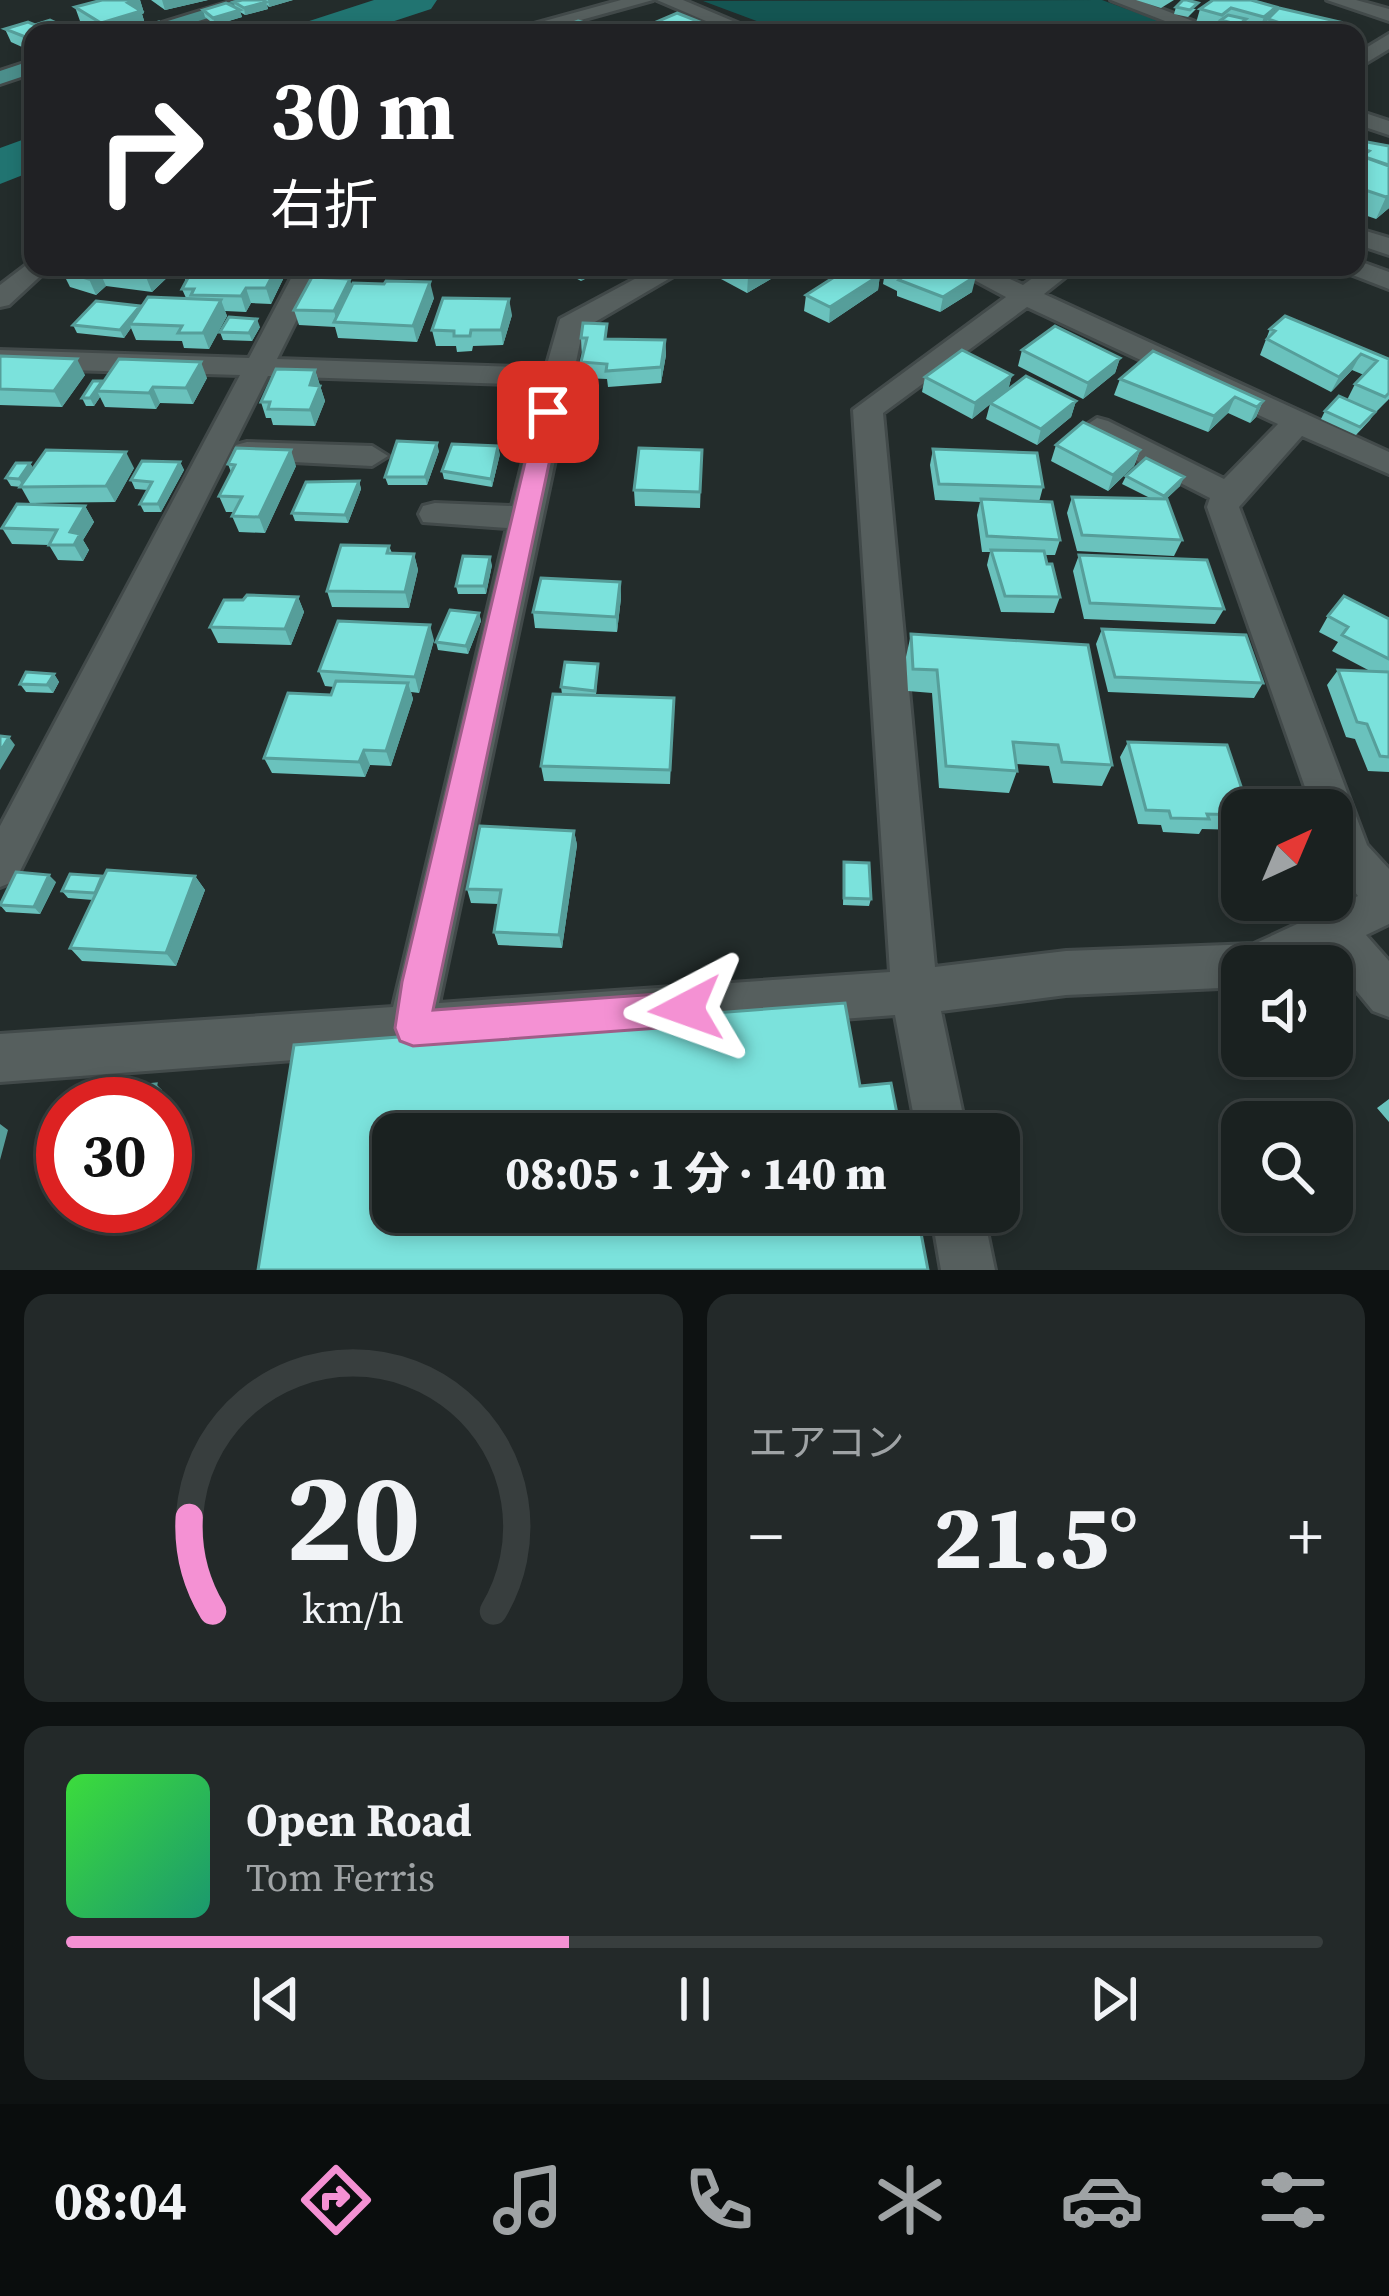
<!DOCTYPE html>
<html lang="ja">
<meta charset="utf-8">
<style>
body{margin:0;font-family:"Source Serif 4","Noto Sans JP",serif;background:#232929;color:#f1f3f6;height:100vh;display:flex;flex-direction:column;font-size:45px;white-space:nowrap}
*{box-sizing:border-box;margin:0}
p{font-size:39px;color:#9fa3a5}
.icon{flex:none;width:66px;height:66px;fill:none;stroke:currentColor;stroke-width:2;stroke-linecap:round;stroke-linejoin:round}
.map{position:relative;height:1270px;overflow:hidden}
.details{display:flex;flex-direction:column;gap:24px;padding:24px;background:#0e1212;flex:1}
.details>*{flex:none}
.guide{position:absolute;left:24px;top:24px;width:1341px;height:252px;border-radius:24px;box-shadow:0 6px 18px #0003,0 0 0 3px #383e3e;background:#202124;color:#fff;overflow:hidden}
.needle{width:78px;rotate:44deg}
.fabs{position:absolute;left:1221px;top:789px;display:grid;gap:24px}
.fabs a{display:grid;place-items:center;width:132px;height:132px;border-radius:24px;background:#1a2120;box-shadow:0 6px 18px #0003,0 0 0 3px #383e3e;font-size:60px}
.speed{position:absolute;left:36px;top:1077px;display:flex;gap:24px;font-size:60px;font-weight:700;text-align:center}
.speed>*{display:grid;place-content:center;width:156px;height:156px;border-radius:50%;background:#1a2120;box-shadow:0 6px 18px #0003,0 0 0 3px #383e3e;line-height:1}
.speed .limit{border:18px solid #d22;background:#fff;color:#111}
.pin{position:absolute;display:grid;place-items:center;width:102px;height:102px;color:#fff;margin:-51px;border-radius:24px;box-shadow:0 6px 18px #0006}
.me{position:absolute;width:132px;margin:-66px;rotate:266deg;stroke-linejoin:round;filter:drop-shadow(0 0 9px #0008)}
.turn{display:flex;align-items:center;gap:42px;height:252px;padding:0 48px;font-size:54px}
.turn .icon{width:156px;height:156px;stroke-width:2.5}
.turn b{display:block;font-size:84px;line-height:102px}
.big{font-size:90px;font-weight:800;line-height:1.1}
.details .tile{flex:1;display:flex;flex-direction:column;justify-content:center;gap:18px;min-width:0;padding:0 42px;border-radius:24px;background:#232929}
.details .dial{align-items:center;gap:0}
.dial svg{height:312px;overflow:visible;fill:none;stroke:#383e3e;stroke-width:7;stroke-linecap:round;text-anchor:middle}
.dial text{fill:#f1f3f6;stroke:none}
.song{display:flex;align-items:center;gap:36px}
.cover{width:144px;height:144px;border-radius:18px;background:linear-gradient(135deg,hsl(120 70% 55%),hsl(160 70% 35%))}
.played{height:12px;border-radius:6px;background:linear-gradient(90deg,#f491d3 40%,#383e3e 40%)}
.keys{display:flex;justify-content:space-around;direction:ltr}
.heat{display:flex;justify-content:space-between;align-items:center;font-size:66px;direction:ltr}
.details .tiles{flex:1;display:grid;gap:24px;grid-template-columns:1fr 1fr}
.tile:last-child{grid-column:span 2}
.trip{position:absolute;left:372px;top:1113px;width:648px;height:120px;border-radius:24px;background:#1a2120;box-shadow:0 6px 18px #0003,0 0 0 3px #383e3e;font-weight:800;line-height:120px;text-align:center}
.tabs{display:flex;height:192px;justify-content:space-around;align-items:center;background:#0a0d0d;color:#9fa3a5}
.tabs .icon{width:84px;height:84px}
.tabs .on{color:#f491d3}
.tabs b{font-size:54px;color:#f1f3f6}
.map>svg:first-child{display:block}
</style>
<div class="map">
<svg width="1389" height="1270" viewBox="0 0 1389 1270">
<rect width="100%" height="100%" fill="#232c2b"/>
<path fill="#145552" d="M1102 0 1192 33H789L703 1Z"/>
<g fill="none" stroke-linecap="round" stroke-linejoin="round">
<path fill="#217471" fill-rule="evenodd" d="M374 0H437L431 9 358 33H293L300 24Z
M33 136V171L0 184V148Z"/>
<defs>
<path id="minor" d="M621 0H653L534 33H501Z
M657 0H683L761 33H734Z
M1111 0H1138L1224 33H1196Z
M1327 0H1356L1389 9V21Z
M1389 34V49L1356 69V54Z
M1356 110 1389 121V135L1356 124Z
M1356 228 1389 238V255L1356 244Z
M33 260V267H50L9 305 0 307V285Z
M1356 260 1389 272V289L1345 272 1341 267H1356Z
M297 267H323L277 359 546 368 560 319 657 267H689L583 329 439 1003 890 972 853 410 1006 297 950 267H984L1023 285 1048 267H1078L1044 294 1389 452V474L1302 436 1239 507 1367 845 1389 869V924L1366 935 1389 961V1017L1373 1011 1326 954 1301 966H1242V987L1066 995 941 1011 967 1134H917L895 1015 0 1082V1034L393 1007 507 528 423 522 419 514 423 506 435 503 512 506 542 385 268 376 15 881 0 887V826L240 375 0 368V350L249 358ZM1027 307 1278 424 1224 479 1108 421 1097 418 1082 428 1086 435 1210 498 1207 507 1313 810H1332V863L1358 896 1254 944 1066 951 935 967 883 413Z
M247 442 372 446 388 456 372 466 236 459 232 452 236 445Z
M931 1212H983L995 1270H941Z"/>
<path id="major" d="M236 0H266L160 33H129Z
M33 60V73L0 84V71Z"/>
</defs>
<use href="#minor" stroke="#424a4a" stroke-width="6"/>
<use href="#major" stroke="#424a4a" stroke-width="6"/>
<use href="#minor" fill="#565f5e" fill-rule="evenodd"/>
<use href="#major" fill="#4b8e8b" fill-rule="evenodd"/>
</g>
<path fill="#6ac2bd" d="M140 0 144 13 142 14 145 24 118 33H100L80 21 75 7Z
M151 0H208L165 10Z
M242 0H293L269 7 267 5 268 9 245 15 240 12 242 17 215 25 205 17 203 10 235 8 234 2Z
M1136 0H1174L1161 8Z
M1213 0 1273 14 1335 33H1264L1265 25 1259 30 1244 26 1236 32 1196 23 1200 9Z
M1176 7 1196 9 1188 17 1174 14Z
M35 25 33 33V52L11 42 5 29Z
M649 25 710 26V33H649Z
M1381 143 1389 208 1376 219 1356 212V154L1360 148Z
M67 267H172L174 271 152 292 106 286 96 295 70 287 62 271Z
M181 267 287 271 271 304 251 303 246 312 225 311 227 316 209 349 184 348 182 341 136 340 131 328 124 338 77 333 73 325 140 306 141 308 186 298 182 289 186 282Z
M434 267H467L448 276Z
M555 267H608L581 281Z
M708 267H791L747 293 708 272Z
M875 267H961L972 292 940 312 897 296V291L883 284 885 272Z
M994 267H1031L1015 276Z
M880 275 878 290 829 323 804 311 806 295Z
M384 284 434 298 417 342 338 338 335 327 299 325 294 310 352 286Z
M512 315 503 345 473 346 472 351 457 352 456 346H436L432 330Z
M260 327 252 341 223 340 220 332Z
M1270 329 1389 359V399L1376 412 1347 400 1355 384 1364 375 1352 370 1331 392 1260 355Z
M581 338 665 340 666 355 661 383 608 387 607 379 583 378Z
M1022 350 1120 358 1115 373 1083 399 1018 366Z
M0 356 85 375 62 407 0 405Z
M315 370 325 401 315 426 273 425 271 418H266L261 402Z
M1012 375 1008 390 1076 401 1071 417 1037 445 986 419 990 404 972 419 922 392 925 377Z
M207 378 193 404 160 403 156 409 105 407 100 397 94 406H86L82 398 102 381 103 383Z
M1120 379 1263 401 1256 417 1250 423 1228 413 1208 432 1114 395Z
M1325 411 1375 412 1370 420 1356 435 1321 419Z
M1056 445 1140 450 1134 466 1108 491 1051 461Z
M933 449 1043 487 1039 502 1060 540 1055 555H1045L1060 597 1054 613 1001 612 987 565 990 552H982L977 515 980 502 935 500 930 465Z
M702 450 700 508 635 506 634 490Z
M439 451 427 485H388L385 477Z
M500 454 492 487 444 479 442 471Z
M180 462 184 470 161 512H144L140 504 148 490 135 489 131 480Z
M30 463 33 468H134L115 502 30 503 21 487 11 486 6 478Z
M228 464 296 466 265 533 239 532 232 516 234 512H226L219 496 231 472Z
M1126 476 1180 486 1166 499 1182 540 1174 556 1077 551 1067 513 1072 497 1152 499 1122 484Z
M359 481 361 489 348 523 295 521 292 513Z
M85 506 94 522 83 540 89 550 83 561 58 560 49 545 12 544 2 528Z
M389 546 392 553 414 554 418 570 409 608 332 607 327 591Z
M1079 555 1224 609 1215 624 1084 619 1073 571Z
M492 565 486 594H458L456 586Z
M620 582 621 598 617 632 535 628 533 612Z
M298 597 304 612 291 645 218 643 210 627Z
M479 613 481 621 468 654 438 650 436 642Z
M1328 616 1389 619V772L1368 771 1355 739 1346 737 1327 685 1338 670 1370 671 1332 651 1338 642 1319 632Z
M1102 629 1263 683 1254 698 1108 692 1096 644Z
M911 634 1112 765 1102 786 1053 783 1049 766 1016 764 1017 771 1009 793 939 788 932 693 908 691 906 657Z
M434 640 419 693 411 692 413 699 391 766 370 765 365 777 272 773 264 758 331 695 334 687 325 686 319 671Z
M598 664 596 695 674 698 670 784 544 781 541 766 562 694 561 687Z
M54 674 59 682 53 693 26 692 20 684Z
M1128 742 1242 810 1241 830 1202 829 1199 834 1163 832 1161 825 1138 824 1120 757Z
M574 831 577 845 562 948 498 945 494 932 499 904 471 903 467 889Z
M844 862 871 899 869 906 843 905Z
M195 876 205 890 176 966 82 961 70 948 93 900 68 898 62 891 104 878Z
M56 882 40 914 6 912 0 905Z
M1389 1099V1122L1377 1108Z"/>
<path fill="#569e9a" d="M140 0 144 13 142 14 145 24 118 33H105L101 23 128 3Z
M162 0H208L165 10Z
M268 0H293L269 7Z
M266 2 268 9 245 15 244 8Z
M1276 7 1271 20 1268 19 1265 25 1259 30 1264 17Z
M240 10 242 17 215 25 213 18Z
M1389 195V208L1376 219 1386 197Z
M156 267H172L174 271 152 292 146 277Z
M277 267H286L287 271 271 304 266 288Z
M446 267H467L448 276Z
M592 267H608L581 281 580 273Z
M765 267H791L747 293 748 277Z
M1019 267H1031L1015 276 1017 268Z
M99 270 106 286 96 295 89 279Z
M880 275 878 290 829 323 830 307Z
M976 276 972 292 940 312 943 297Z
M350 279 354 295 337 322 334 311Z
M430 282 434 298 417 342 413 326Z
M246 288 251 303 246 312 241 296Z
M509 299 512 315 503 345 501 330Z
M221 300 227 316 209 349 203 333Z
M140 306 143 314 130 324 131 328 124 338 120 330Z
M257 319 260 327 252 341 249 333Z
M665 340 666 355 661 383V367Z
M1361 354 1352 370 1331 392 1339 377Z
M1120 358 1115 373 1083 399 1088 383Z
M77 359 85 375 62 407 54 391Z
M201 362 207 378 193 404 186 388Z
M315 370 325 401 315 426 310 410V385Z
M1012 375 1008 390 972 419 975 403Z
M102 381 105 389 97 391 100 397 94 406 90 398Z
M153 387 160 403 156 409 149 393Z
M1235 397 1228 413 1208 432 1214 416Z
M1076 401 1071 417 1037 445 1041 429Z
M1263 401 1256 417 1250 423 1257 407Z
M437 443 439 451 427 485 425 477Z
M498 446 500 454 492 487 491 479Z
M291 450 296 466 265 533 259 517Z
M1140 450 1134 466 1108 491 1113 475Z
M126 452 134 468 115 502 106 486Z
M180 462 184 470 161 512 158 504Z
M30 463 35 471 24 488 19 479Z
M1184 477 1180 486 1161 504 1164 496Z
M359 481 361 489 348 523 345 515Z
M85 506 94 522 83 540 89 550 83 561 74 545 70 532Z
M414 554 418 570 409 608 405 592Z
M490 557 492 565 486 594 484 586Z
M620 582 621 598 617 632 616 617Z
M298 597 304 612 291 645 285 629Z
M479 613 481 621 468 654 466 646Z
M430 625 434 640 419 693 415 677Z
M54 674 59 682 53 693 47 685Z
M408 683 413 699 391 766 386 751Z
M9 737 15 745 0 770V752Z
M364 750 370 765 365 777 359 762Z
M574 831 577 845 562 948 559 935Z
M49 875 56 882 40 914 34 907Z
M195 876 205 890 176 966 166 953Z
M156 1084 162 1090 159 1104H152Z
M0 1124 8 1130 0 1160Z"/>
<path fill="#7be2dc" stroke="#569e9a" stroke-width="3" d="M102 0H138L128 3 141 11 101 23 75 7Z
M242 0H262L266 2 244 8 234 2Z
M1183 0H1187L1198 3 1190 10 1176 7Z
M1213 0H1251L1276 7 1264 17 1231 8 1222 15 1200 9Z
M226 3 240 10 213 18 203 10Z
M1279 8 1340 22 1328 33 1307 32 1268 19Z
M677 13 710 26 693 33H665L649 25Z
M1228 15 1246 19 1239 25 1221 20Z
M50 20 71 30 64 33H33V40L5 29 28 22 35 25Z
M578 21 616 33H547Z
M159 22 176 33H146L138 28Z
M1367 142 1389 146V165L1362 156 1369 151 1360 148Z
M1356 154 1389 166V195L1386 197 1356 187V183L1359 181 1356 179Z
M67 267H156L146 277 99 270 89 279 62 271Z
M181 267H277L266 288H246L241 296 191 295 194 289H182L190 274H198L201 268Z
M569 267H592L580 273Z
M728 267H765L748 277Z
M850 267H864L880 275 830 307 806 295Z
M888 267H961L976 276 943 297 899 280 903 277 886 268Z
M312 277 350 279 334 311 294 310Z
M386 281 430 282 413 326 334 322 353 283 384 284Z
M148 297 221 300 203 333H178L182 326 130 324Z
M443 298 509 299 501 330H471L470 336H454V331L432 330Z
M96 301 140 306 120 330 73 325Z
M1285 316 1389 359V393L1385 397 1355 384 1377 361 1361 354 1339 377 1267 339 1275 331 1270 329Z
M229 317 257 319 249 333 220 332Z
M583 323 607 324 605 339 665 340 661 367 606 371 607 364 581 362 587 338H581Z
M1055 326 1120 358 1088 383 1022 350Z
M962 350 1012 375 975 403 925 377Z
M1153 351 1263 401 1257 407 1235 397 1214 416 1120 379Z
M0 356 77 359 54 391 0 389Z
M119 359 201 362 186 388 153 387 149 393 97 391Z
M276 369 315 370 310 385 320 386 310 410 268 409 270 402H261Z
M1026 376 1076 401 1041 429 990 403Z
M93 381H102L90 398H82Z
M1339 396 1375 412 1360 427 1325 411Z
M1083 422 1140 450 1113 475 1056 445Z
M397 441 437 443 425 477H385Z
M452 444 498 446 491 479 442 471Z
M236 448 291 450 259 517 232 516 242 497 219 496 235 465 228 464Z
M639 448 702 450 700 492 634 490Z
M933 449 1037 453 1043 487 939 484Z
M46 450 126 452 106 486 20 487Z
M1146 458 1184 477 1164 496 1126 476Z
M142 461 180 462 158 504H140L152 482 131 480Z
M16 463H30L19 479 6 478Z
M359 481 345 515 292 513 306 482Z
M1072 497 1167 499 1182 540 1082 535Z
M981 499 1052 502 1060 540 987 536Z
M17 504 85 506 70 532 80 534 74 545H49L57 530 2 528Z
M341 545 389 546 387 553 414 554 405 592 327 591Z
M991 550 1044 551 1047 564H1052L1060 597 1005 596Z
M1079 555 1207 560 1224 609 1090 603Z
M463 556 490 557 484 586H456Z
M541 578 620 582 616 617 533 612Z
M247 595 298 597 285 629 210 627 224 600H243Z
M1344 596 1389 619V659L1342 635 1348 627 1328 616Z
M450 610 479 613 466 646 436 642Z
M338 621 430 625 415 677 319 671Z
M1102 629 1246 635 1263 683 1115 677Z
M911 634 1088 645 1112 765 1062 762 1058 745 1013 742 1017 771 946 766 937 670 913 669Z
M565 662 598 664 595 691 561 687Z
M1338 670 1389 672V757L1380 756 1367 724 1357 722Z
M26 672 54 674 47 685 20 684Z
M336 681 408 683 386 751 364 750 359 762 264 758 288 693 331 695Z
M553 694 674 698 670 770 541 766Z
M0 736 9 737 0 752Z
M1128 742 1227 745 1249 810H1242V815L1207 814 1209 819 1171 818 1169 811 1146 810Z
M480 826 574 831 559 935 494 932 501 890 467 889Z
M844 862 869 863 871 899 844 898Z
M107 870 195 876 166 953 70 948Z
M16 872 49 875 34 907 0 905Z
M70 874 102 876 95 893 62 891Z
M845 1003 860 1086 891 1083 901 1134H393V1212H917L928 1270H258L294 1045Z
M156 1084 152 1104H105L110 1089Z"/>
<path fill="#f491d3" stroke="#9f5e89" stroke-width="3" d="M548 405 560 412 433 1010 686 992 699 997 704 1009 699 1021 686 1026 413 1046 400 1041 395 1028 402 982 537 412Z"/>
</svg>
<div class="fabs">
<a><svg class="needle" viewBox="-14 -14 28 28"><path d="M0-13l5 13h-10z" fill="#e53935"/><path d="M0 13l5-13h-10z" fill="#9fa3a5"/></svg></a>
<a><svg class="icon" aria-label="sound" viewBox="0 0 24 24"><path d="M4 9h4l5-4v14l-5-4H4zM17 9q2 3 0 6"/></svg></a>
<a><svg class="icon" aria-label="search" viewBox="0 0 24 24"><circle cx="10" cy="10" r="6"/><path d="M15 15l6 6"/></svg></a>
</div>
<div class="speed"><div class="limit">30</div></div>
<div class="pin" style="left:548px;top:412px;background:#d93025"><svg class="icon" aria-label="arrive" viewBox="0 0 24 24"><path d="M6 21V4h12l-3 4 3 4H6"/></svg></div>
<svg class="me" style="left:686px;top:1009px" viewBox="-20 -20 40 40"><path d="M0-17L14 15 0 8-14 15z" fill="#f491d3" stroke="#fff" stroke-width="4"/></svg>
<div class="trip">08:05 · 1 分 · 140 m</div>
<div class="guide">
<div class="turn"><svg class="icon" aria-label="right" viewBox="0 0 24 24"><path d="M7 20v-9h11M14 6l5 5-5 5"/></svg><div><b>30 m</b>右折</div></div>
</div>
</div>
<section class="details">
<div class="tiles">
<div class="tile dial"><svg viewBox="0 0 100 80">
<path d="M14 69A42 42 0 1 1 86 69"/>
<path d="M14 69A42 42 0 0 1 8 45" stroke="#f491d3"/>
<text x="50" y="56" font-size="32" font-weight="700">20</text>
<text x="50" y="72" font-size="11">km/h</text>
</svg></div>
<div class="tile"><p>エアコン</p>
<div class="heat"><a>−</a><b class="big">21.5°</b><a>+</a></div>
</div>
<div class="tile">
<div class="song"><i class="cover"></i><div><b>Open Road</b><p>Tom Ferris</p></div></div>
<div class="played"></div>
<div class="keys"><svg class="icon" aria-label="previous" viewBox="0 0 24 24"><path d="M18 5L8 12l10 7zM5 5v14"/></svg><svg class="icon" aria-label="pause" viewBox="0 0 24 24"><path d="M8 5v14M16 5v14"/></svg><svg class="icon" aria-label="next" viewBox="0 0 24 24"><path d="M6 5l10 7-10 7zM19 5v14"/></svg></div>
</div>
</div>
</section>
<nav class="tabs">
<b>08:04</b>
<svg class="icon on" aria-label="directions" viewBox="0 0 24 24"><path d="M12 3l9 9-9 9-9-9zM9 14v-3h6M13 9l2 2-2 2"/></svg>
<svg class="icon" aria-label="music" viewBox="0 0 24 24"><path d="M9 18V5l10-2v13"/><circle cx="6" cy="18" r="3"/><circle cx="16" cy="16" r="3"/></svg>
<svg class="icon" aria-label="phone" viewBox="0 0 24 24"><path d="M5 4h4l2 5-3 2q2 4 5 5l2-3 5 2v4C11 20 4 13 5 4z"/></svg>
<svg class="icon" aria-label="climate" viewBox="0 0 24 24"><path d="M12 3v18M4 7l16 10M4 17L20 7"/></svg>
<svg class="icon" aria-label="car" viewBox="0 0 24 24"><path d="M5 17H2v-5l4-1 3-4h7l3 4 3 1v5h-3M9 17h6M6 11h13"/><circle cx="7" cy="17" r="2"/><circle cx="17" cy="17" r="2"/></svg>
<svg class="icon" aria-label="filters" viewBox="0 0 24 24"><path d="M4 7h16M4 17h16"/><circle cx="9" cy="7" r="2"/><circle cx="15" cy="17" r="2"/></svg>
</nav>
